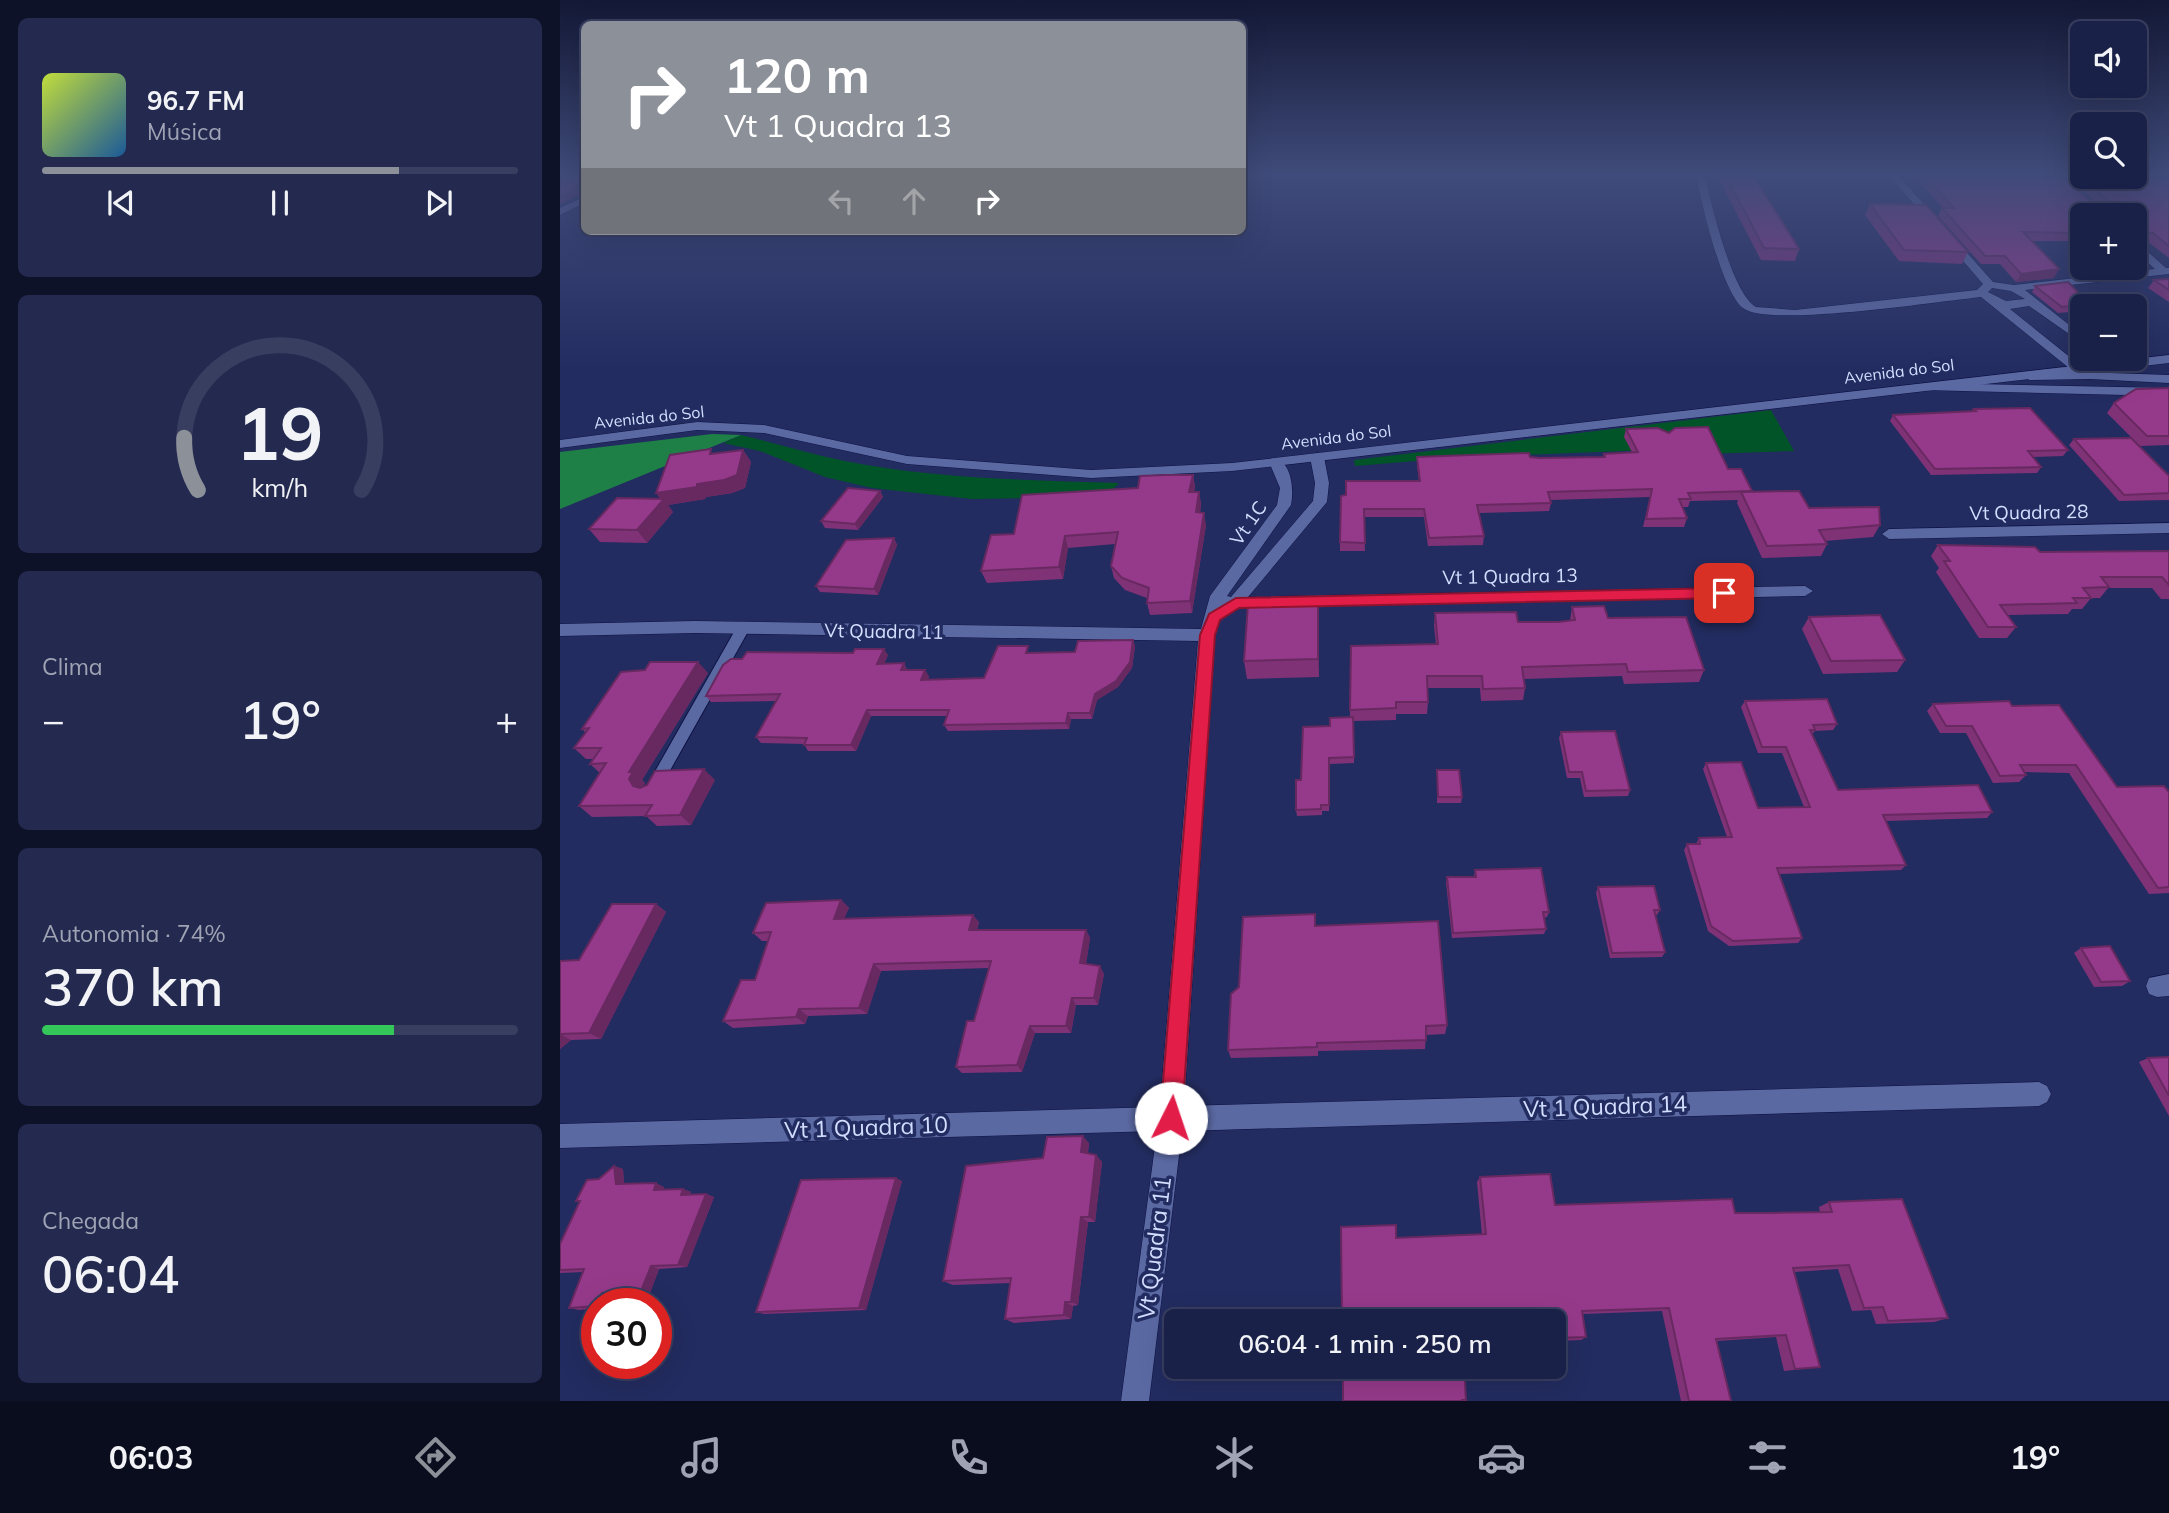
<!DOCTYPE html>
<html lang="pt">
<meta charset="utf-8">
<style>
body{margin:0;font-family:Mulish,sans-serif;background:#23294f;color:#f1f3f6;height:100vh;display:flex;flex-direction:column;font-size:26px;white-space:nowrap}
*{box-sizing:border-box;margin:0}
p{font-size:23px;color:#9fa3b4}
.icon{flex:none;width:38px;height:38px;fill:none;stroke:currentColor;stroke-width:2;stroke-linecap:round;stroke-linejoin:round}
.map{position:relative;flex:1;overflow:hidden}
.drawer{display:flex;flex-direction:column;gap:18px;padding:18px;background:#0e1228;width:560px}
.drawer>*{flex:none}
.hud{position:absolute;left:21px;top:21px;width:665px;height:214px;border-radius:10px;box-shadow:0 7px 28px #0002,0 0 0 2px #383e60;background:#8c9099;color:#fff;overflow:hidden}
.tools{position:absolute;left:1510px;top:21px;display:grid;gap:14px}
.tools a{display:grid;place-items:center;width:77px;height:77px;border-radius:10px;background:#1a2148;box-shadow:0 7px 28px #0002,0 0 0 2px #383e60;font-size:35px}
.speed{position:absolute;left:21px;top:1288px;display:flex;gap:14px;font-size:35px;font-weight:700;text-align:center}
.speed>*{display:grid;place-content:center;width:91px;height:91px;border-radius:50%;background:#1a2148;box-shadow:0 7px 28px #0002,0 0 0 2px #383e60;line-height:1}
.speed .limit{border:10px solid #d22;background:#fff;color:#111}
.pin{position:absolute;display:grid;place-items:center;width:60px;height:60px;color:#fff;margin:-30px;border-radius:14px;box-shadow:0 4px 10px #0006}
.me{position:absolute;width:77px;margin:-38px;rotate:4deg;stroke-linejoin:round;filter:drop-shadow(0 0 5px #0008)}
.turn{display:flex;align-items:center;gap:24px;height:147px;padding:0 28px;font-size:32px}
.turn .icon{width:91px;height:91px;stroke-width:2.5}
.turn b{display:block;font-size:49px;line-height:60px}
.lanes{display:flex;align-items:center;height:66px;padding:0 28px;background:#0003;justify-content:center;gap:35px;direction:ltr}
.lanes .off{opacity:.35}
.big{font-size:52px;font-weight:600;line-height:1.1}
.drawer .card{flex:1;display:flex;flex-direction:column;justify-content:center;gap:10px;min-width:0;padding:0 24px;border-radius:10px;background:#23294f}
.drawer .dial{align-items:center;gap:0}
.dial svg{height:182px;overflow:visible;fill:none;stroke:#383e60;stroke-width:7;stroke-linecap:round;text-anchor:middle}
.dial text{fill:#f1f3f6;stroke:none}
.song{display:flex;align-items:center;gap:21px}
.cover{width:84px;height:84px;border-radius:10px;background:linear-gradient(135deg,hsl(70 70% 55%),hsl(210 70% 35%))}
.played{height:7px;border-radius:4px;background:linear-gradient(90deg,#8c9099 75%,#383e60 75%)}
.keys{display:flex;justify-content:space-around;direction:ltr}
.heat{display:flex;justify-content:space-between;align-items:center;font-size:38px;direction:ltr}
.charge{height:10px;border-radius:5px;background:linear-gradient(90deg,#34c759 74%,#383e60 0)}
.trip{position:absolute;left:604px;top:1309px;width:402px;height:70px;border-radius:10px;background:#1a2148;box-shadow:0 7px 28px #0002,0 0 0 2px #383e60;font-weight:600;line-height:70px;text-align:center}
.dock{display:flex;height:112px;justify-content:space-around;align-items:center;background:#0a0d1d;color:#9fa3b4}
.dock .icon{width:49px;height:49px}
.dock .on{color:#8c9099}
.dock b{font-size:32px;color:#f1f3f6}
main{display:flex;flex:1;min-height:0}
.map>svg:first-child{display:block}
</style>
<main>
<section class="drawer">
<div class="card">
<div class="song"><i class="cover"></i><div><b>96.7 FM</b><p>Música</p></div></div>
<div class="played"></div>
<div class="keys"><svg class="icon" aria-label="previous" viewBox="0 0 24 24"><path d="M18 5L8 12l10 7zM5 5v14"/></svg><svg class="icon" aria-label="pause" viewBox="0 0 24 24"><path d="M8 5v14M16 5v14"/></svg><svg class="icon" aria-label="next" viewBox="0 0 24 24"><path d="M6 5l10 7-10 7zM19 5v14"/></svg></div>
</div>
<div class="card dial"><svg viewBox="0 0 100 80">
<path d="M14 69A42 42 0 1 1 86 69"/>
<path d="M14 69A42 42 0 0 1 8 46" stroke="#8c9099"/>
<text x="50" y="56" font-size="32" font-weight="700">19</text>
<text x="50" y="72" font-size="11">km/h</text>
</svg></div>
<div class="card"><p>Clima</p>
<div class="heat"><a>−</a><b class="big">19°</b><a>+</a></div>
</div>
<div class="card"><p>Autonomia · 74%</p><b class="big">370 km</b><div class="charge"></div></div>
<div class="card"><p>Chegada</p><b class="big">06:04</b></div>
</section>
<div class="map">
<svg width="1609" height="1401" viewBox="0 0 1609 1401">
<rect width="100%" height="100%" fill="#232c60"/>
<path fill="#005428" d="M1211 410 1234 451 1116 455 1113 449 892 458 795 466 794 460Z
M181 435C216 443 250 454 285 461 375 479 468 480 559 483L552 490 474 498 412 499 312 488 265 477 200 451 163 443Z"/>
<path fill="#1e8046" d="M152 434 181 435 0 509V452Z"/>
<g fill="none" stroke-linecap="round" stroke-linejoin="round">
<defs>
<path id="service" d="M183 623 190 628 99 790 94 792 89 790 86 786 89 782 178 625Z"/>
<path id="minor" d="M1136 174H1144C1152 204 1171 292 1196 307L1235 310 1417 290 1423 284 1328 174H1337L1433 282 1454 285 1595 269 1575 251V243L1579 244 1606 268H1609V274L1465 290 1522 335V343L1469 306 1450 309 1521 366V372L1609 375V383L1530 379 1469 380 1467 377 1473 373 1514 372 1421 297C1381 301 1207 328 1183 308 1162 292 1141 202 1136 174ZM1432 288 1451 291 1465 299 1446 301 1428 292Z
M1501 176 1543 177 1547 180 1543 183 1498 181 1497 179Z
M24 197V203L0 215V208Z
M1367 383 1609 388V396L1363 390V384Z
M757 453 764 457 769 483 767 502 688 597 1245 586 1253 591 1245 596 679 608 672 612 663 607 655 635 624 1106 1479 1082 1487 1086 1491 1094 1487 1102 1479 1106 622 1131 589 1401H561L597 1131 0 1148V1124L600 1107 638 641 134 633 0 636V624L134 621 641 629 650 596 717 505 720 488 709 462 716 458C732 464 734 490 731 505L667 596 671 597 753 501 755 483 750 457Z
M1609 523V533L1329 539 1322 534 1329 529Z
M1609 974V996L1597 997 1589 994 1586 986 1589 978Z"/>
<path id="tertiary" d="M1609 355V363L672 471 531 478 347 464 204 433 137 430 0 448V440L137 422 204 425 347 456 531 470 672 463Z"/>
</defs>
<use href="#service" stroke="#0e1244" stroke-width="2"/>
<use href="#minor" stroke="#0e1244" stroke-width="1"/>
<use href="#tertiary" stroke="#0e1244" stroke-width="1"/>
<use href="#service" fill="#5b69a3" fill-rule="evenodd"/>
<use href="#minor" fill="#5b69a3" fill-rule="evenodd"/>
<use href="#tertiary" fill="#5b69a3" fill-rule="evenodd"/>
</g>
<path fill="#803277" d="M1156 174H1192L1239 249 1235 261 1201 260Z
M1353 174H1500L1539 209H1543L1517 185 1521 177 1609 179V258L1588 242H1575V215H1522V241H1471L1494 278 1456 282 1440 264H1421L1378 216 1382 208H1383Z
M1575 174H1609V176L1575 175Z
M1310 204 1408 252 1402 264 1339 261 1305 215Z
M1609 279V302L1588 288 1594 280Z
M1475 286 1529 304 1528 306H1522V311L1498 313 1472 292Z
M1609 388V445L1580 446 1547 413 1554 403Z
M1414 409 1508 450 1503 456 1473 457 1481 467 1477 473 1371 475 1330 421 1333 415 1412 411Z
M1066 429 1168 469 1192 491 1249 508 1320 525 1313 537 1265 541 1267 544 1261 556 1202 558 1177 503 1178 500 1130 501 1128 507H1122L1127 518 1124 527H1083L1090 497 990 500 991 503 989 511 919 513 924 536 923 545 868 546 864 517H804L805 551H780V542L786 495 859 481 857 465V457H1043L1044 454 1072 452 1064 437Z
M1514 439 1609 476V500L1559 501 1509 445Z
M183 450 191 462 185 488 172 493 146 497 145 499 108 505 113 512 87 543 40 542 29 529 100 499 154 454Z
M633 475 635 487 634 492H639L641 504 640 513 646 525 632 613 590 615 587 603V598L565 590 554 578 551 566 555 544 508 548 503 579 427 583 421 571 454 534 578 488Z
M320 491 323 497 298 530 265 528 261 521Z
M334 538 337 545 318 595 260 592 256 586Z
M1378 545 1480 552 1609 551V599H1601L1592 588H1548L1540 598H1531L1522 609H1512L1508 614 1448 615 1456 627 1447 638H1419L1376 572 1379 568 1371 556Z
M1012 607 1048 618 1144 670 1139 682 1064 684 1062 676 964 679 965 688 963 700 921 701 920 688H867L868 702 867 714H836V720L794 721V763L770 764 769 811H762V815L737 816 736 810 741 780 770 726 790 717 791 646 876 644 874 626 875 613 958 622 1010 621Z
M1249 617 1345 660 1337 672 1263 674 1242 629Z
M759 621V677L687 679 684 661Z
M573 640 575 646 572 668 558 687 537 700 532 719H511L509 729 388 731 384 725 387 716H311L296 751H248L244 744 201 743 196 737 217 701 151 702 146 696 182 659 328 655 324 664 344 663 347 670 369 676 368 680 424 678 471 652H515Z
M148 673 82 780 85 783 82 787 155 780 131 825 97 826 86 816 32 817 19 806 40 773 30 764 33 759H26L14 748 26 733 22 729Z
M1185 701 1277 724 1273 730 1255 731 1252 734 1278 790 1432 812 1427 818 1326 821 1346 865 1341 870 1219 874 1242 938 1238 943 1169 946 1148 931 1124 850 1127 844H1136L1139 838 1167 837 1143 769 1146 763 1198 808 1244 807 1222 753H1198L1181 707Z
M1373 704 1452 706 1557 787 1609 792V893L1589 894 1509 773 1464 772 1466 775 1459 782 1433 783 1406 733H1380L1367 711Z
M1001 732 1070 790 1068 796 1024 797 1020 778H1007L999 738Z
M877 770 902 797 901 803H877Z
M915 870 989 912 987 917 984 918 986 929 984 934 892 938 886 883 887 877H914Z
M1038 887 1100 910 1097 915H1095L1105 952 1102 957 1050 958 1036 893Z
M281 900 289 908 284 918 419 922 417 930H526L530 938 526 964 544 974 538 1005H516L511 1033H475L462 1072 402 1073 396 1067 414 1021 429 968 321 971 307 1014 248 1016 245 1024 173 1028 163 1021 195 980 208 941H202L193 933Z
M96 904 106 912 41 1039 11 1040 0 1049V961L19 960Z
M756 926 887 1025 885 1034 866 1035 865 1049 758 1051V1056L671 1058 668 1050Z
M1521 948 1570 981 1562 986 1534 987 1514 953Z
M1609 1057V1116L1579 1062 1588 1058Z
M529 1143 528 1153 536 1155 542 1162 535 1222H528L518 1305 513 1306 511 1319 454 1323 445 1319 451 1283 393 1285 383 1281 483 1158Z
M54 1166 63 1169 64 1184 104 1187 103 1189H123L131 1192 130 1194H146L154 1197 127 1267 99 1269 90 1293 51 1295 48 1304H37V1308L19 1310 9 1308 23 1272 0 1273V1244L20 1202 16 1201 39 1179Z
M920 1177 995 1205 1207 1213 1260 1212 1259 1207 1269 1202 1388 1318 1374 1322 1316 1324 1311 1310 1292 1311 1278 1269 1234 1272 1260 1367 1224 1371 1216 1337 1157 1341 1171 1401H1121L1102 1311 1023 1314 1026 1337 1021 1340 994 1341V1321L922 1235 917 1182Z
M342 1181 306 1310 204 1314 196 1312Z"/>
<path fill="#682961" d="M24 184V192L0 204V196Z
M1499 269 1494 278 1456 282 1461 274Z
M183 450 191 462 185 488 172 493 146 497 145 499 108 505 113 512 87 543 77 530 102 502 96 493 137 484Z
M633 475 635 487 631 504 629 492Z
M320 491 323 497 298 530 295 524Z
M639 492 641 504 638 524 636 512Z
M644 513 646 525 632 613 630 601Z
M505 536 508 548 503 579 499 567Z
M334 538 337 545 318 595 314 589Z
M758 603 759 621V677L758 659Z
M573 640 575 646 572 668 558 687 537 700 532 719 530 713 535 694Z
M324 649 328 655 321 670 317 664Z
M138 662 148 673 82 780 85 783 80 790 73 786 69 779V772Z
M344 663 347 670H341Z
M365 670 369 676 365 686 361 680Z
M307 710 311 716 296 751 291 745Z
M508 713 511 719 509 729 506 723Z
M144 769 155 780 131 825 120 815Z
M281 900 289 908 281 926 274 919Z
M96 904 106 912 41 1039 29 1033Z
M413 915 419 922 415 937 409 930Z
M526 930 530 938 525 970 520 963Z
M314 964 321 971 307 1014 299 1008Z
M540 966 544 974 538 1005 534 998Z
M512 998 516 1005 511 1033 506 1026Z
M239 1009 248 1016 245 1024 236 1017Z
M470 1026 475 1033 462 1072 457 1065Z
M0 1034 11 1040 0 1049Z
M523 1136 529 1143 527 1158 521 1152Z
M536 1155 542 1162 535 1222 529 1217Z
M54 1166 63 1169 64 1187 56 1184Z
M336 1178 342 1181 306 1310 299 1308Z
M96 1183 104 1187 102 1193 94 1190Z
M123 1189 131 1192 129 1198 121 1195Z
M146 1194 154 1197 127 1267 118 1265Z
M521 1217 528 1222 518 1305 511 1302Z
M91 1266 99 1269 90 1293 81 1291Z
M42 1293 51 1295 48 1304H37Z
M505 1302 513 1306 511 1319 504 1315Z"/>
<path fill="#953a8a" stroke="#682961" stroke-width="2" d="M0 174H24V184L0 196Z
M1165 174H1192L1239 249 1204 248Z
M1364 174H1500L1539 209H1551L1553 205 1521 177 1609 179V246L1593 233H1575V215H1522V233L1463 232 1499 269 1461 274 1445 256H1425L1382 208H1394Z
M1310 204 1366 205 1408 252 1344 250Z
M1609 279V290L1594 280Z
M1508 282 1529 304 1502 307 1475 286Z
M1609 388V436H1587L1554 403 1576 389Z
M1470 408 1508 450 1468 451 1481 467 1375 469 1333 415 1416 411 1414 409Z
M1148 427 1168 469H1181L1192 491 1128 493 1131 499H1119L1127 518 1086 519 1092 489 988 492 991 503 917 505 924 536 869 538 864 509H804L805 543 780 542 781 496 786 495V481H860L857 457 969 453 970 457 979 458 1045 457 1044 454 1078 452 1066 429 1098 428 1109 433 1115 428Z
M1571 438 1609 476V493L1564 495 1514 439Z
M151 449 150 454 183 450 177 475 164 480 137 484V487L96 493 110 455Z
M606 475H633L629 492H639L636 512 644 513 630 601 587 603 589 588 562 578 551 566 558 532 505 536 499 567 421 571 431 535 454 534 462 495 578 488 580 476Z
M288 488 320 491 295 524 261 521Z
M1239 491 1249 508 1319 507 1320 525 1259 530 1267 544 1207 546 1181 492Z
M57 498 104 499 77 530 29 529Z
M334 538 314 589 256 586 286 540Z
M1378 545 1475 547 1480 552 1609 551V585L1602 577H1541L1549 587 1523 588 1531 598H1513L1517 603 1440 605 1456 627H1428L1384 561H1390Z
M758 603V659L684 661 688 604Z
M1044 606 1048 618 1126 617 1144 670 1068 672 1066 664 962 667 965 688 923 689 922 676H867L868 702H836V708L790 710 791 646 878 644 875 613 956 612 958 622H998L1015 620 1012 607Z
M1320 615 1345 660 1271 661 1249 617Z
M573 640 570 662 556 681 535 694 530 713H508L506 723 384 725 389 710H307L291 745H244L247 738 196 737 220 694 146 696 163 665 171 659H182L187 652 293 653 295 649H324L317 664 344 663 341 670H365L361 680 424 678 438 646H468L466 653 515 652 518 641Z
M90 662H138L69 772H73L69 779 73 786 80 788 87 785 95 771 144 769 120 815 85 816 92 805 19 806 46 763 30 764 41 748H14L29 728 22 729 61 672 85 670Z
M1267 699 1277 724 1253 725 1255 730H1250L1278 790 1418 785 1432 812 1323 815 1346 865 1217 868 1242 938 1173 941 1151 926 1127 844H1140L1139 838 1172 837 1146 763 1181 762 1198 808 1250 807 1226 747H1202L1185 701Z
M1449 701 1452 706 1499 705 1557 787 1604 786 1609 792V887L1598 888 1516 765H1460L1466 775 1440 776 1412 726H1386L1373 704Z
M793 717 794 757 769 758V805H761V809L736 810V780H741L743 727 770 726V718Z
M1055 731 1070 790 1026 791 1022 772H1009L1001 732Z
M877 770H899L902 797H878Z
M981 868 989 912H983L986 929 893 933 887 877H916L915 870Z
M1094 886 1100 910H1094L1105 952 1052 953 1038 887Z
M281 900 274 919 413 915 409 930H526L520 963 540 966 534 998H512L506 1026H470L457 1065 396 1067 407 1021H414L431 961 314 964 299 1008 239 1009 236 1017 163 1021 181 980H195L211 932 193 933 206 903Z
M52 904H96L29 1033 0 1034V961L19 960Z
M755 914V926L878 921 887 1025 866 1026V1040L757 1043V1047L668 1050 671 994 679 987 683 917Z
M1550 946 1570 981 1541 982 1521 948Z
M1609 1057V1096L1588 1058Z
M523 1136 521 1152 536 1155 529 1217H521L511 1302H505L504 1315 445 1319 451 1278 383 1281 406 1166 483 1158 487 1137Z
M54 1166 56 1184 96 1183 94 1190 123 1189 121 1195 146 1194 118 1265 91 1266 81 1291 42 1293 37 1306 9 1308 24 1269 0 1270V1244L20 1201H16L27 1180 39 1179Z
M990 1174 995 1205 1172 1199 1175 1213H1207L1272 1212 1269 1202 1342 1199 1388 1318 1328 1321 1323 1307 1304 1308 1289 1265 1233 1268 1260 1367 1235 1369 1226 1335 1156 1339 1171 1401H1129L1109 1308 1022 1311 1026 1337 994 1338V1321H782L781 1227 836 1225V1238L926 1234 920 1177Z
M336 1178 299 1308 196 1312 241 1180Z
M783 1367H904L906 1400H902V1401H783Z"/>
<linearGradient id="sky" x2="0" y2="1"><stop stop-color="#131835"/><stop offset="0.47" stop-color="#3f4b7a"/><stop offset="1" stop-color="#3f4b7a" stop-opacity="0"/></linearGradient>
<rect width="1609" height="370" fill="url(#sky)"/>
<path fill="#e11d48" stroke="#92132f" stroke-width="2" d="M1164 588 1171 593 1164 598 679 608 660 620 655 635 622 1118 619 1126 611 1129 603 1126 600 1118 640 635 649 614 676 598Z"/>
<g text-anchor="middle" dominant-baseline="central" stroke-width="7" stroke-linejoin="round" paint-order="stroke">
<g font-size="16" fill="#d3ddfe" stroke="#232c60">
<text transform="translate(1339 371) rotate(-7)">Avenida do Sol</text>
<text transform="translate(89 417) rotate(-6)">Avenida do Sol</text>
<text transform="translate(776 437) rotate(-7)">Avenida do Sol</text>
</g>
<g font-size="19" fill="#d3ddfe" stroke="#232c60">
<text transform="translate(1469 512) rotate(-1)">Vt Quadra 28</text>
<text transform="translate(688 523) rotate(-55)">Vt 1C</text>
<text transform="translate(950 576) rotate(-1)">Vt 1 Quadra 13</text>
<text transform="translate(324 631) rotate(1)">Vt Quadra 11</text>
</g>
<g font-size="23" fill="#d3ddfe" stroke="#232c60">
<text transform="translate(1045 1106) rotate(-2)">Vt 1 Quadra 14</text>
<text transform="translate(306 1127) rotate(-2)">Vt 1 Quadra 10</text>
<text transform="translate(594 1248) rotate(-83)">Vt Quadra 11</text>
</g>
</g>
</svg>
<div class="tools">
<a><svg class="icon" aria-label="sound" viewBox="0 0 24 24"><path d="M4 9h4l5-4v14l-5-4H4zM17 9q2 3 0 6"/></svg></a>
<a><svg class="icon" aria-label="search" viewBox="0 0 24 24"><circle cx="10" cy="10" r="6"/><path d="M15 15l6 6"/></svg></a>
<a>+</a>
<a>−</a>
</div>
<div class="speed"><div class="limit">30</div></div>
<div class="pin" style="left:1164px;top:593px;background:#d93025"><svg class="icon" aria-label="arrive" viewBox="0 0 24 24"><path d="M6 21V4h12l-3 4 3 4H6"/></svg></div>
<svg class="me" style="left:611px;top:1118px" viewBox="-20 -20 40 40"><circle r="19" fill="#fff"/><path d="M0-13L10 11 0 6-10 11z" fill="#e11d48"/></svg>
<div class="trip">06:04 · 1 min · 250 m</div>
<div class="hud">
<div class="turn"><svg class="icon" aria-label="right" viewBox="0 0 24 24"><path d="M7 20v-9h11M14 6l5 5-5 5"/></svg><div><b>120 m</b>Vt 1 Quadra 13</div></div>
<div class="lanes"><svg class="icon off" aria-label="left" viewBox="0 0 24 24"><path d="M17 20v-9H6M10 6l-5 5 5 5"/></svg><svg class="icon off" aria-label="ahead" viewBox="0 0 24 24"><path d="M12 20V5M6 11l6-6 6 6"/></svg><svg class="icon" aria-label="right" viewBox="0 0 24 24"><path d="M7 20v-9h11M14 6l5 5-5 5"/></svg></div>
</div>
</div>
</main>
<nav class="dock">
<b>06:03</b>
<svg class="icon on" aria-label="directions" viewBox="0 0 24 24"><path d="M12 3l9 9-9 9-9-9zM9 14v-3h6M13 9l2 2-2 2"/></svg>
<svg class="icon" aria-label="music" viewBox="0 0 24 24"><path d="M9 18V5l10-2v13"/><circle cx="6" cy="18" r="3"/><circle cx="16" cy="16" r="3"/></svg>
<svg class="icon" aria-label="phone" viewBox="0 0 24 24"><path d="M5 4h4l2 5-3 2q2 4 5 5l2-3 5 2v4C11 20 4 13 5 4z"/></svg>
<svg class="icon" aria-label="climate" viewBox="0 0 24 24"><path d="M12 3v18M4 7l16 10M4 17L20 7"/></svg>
<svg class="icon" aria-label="car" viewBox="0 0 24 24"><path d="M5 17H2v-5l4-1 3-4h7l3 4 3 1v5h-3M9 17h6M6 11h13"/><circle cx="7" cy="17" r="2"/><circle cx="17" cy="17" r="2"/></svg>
<svg class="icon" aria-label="filters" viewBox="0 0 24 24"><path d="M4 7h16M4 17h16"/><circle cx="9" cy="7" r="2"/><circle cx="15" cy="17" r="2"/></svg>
<b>19°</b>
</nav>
